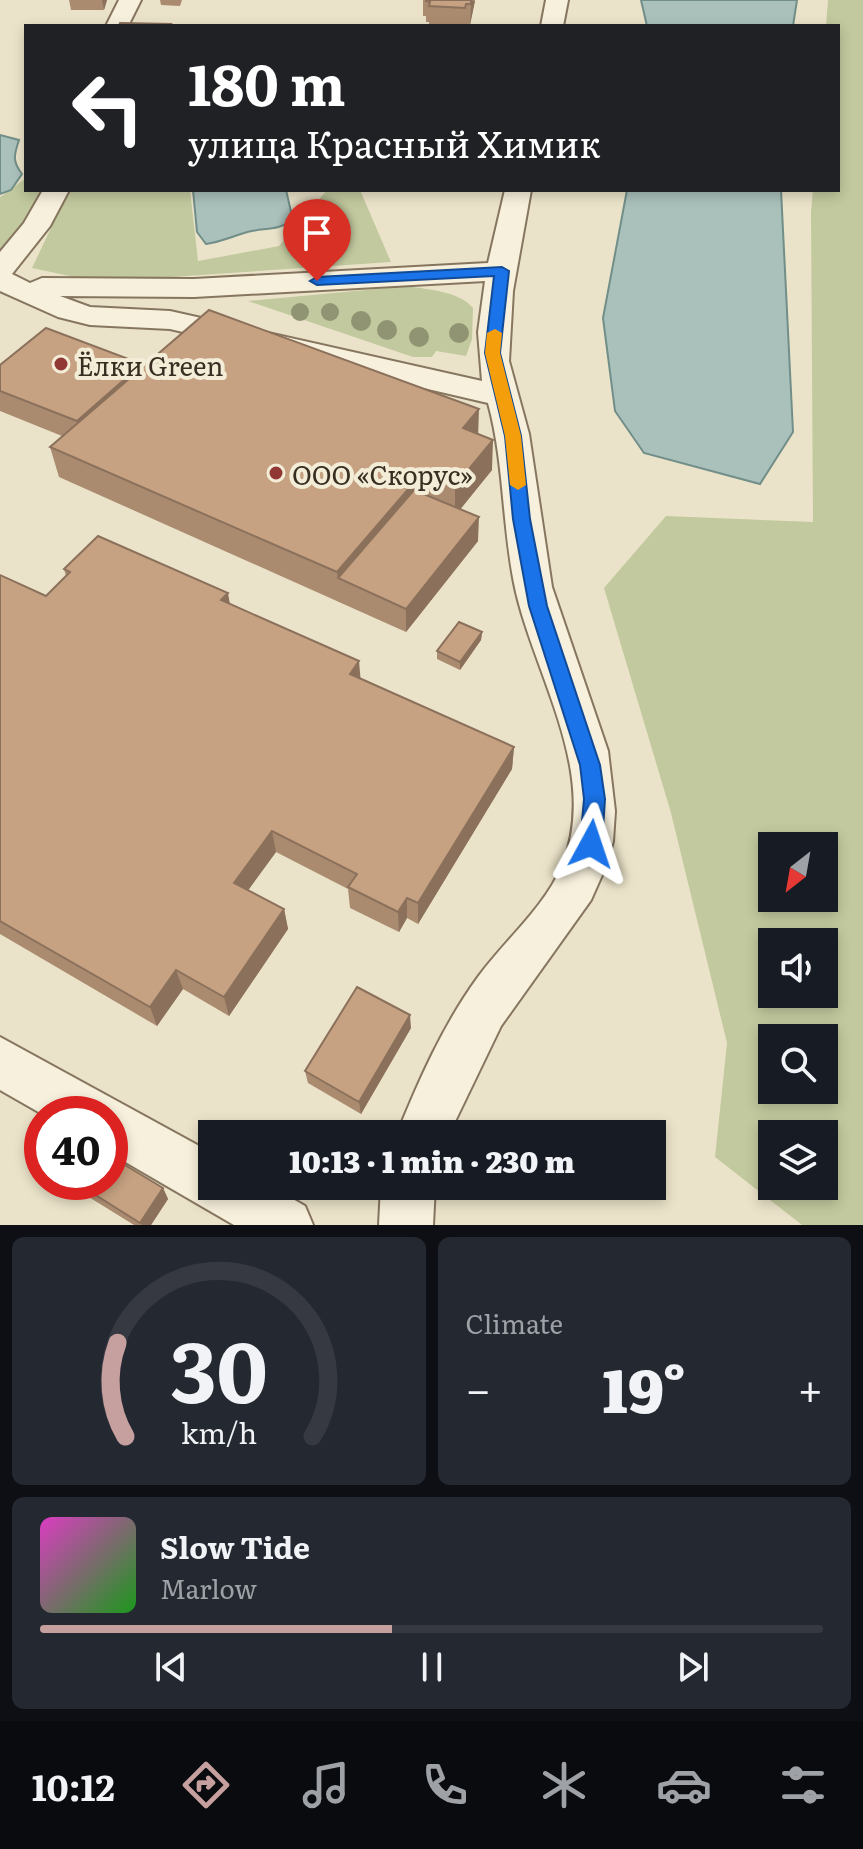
<!DOCTYPE html>
<meta charset="utf-8">
<style>
body{margin:0;font-family:Literata,serif;background:#242831;color:#f1f3f6;height:100vh;display:flex;flex-direction:column;font-size:30px;white-space:nowrap}
*{box-sizing:border-box;margin:0}
p{font-size:26px;color:#9ea1a6}
.icon{flex:none;width:44px;height:44px;fill:none;stroke:currentColor;stroke-width:2;stroke-linecap:round;stroke-linejoin:round}
.map{position:relative;height:1225px;overflow:hidden}
.side{display:flex;flex-direction:column;gap:12px;padding:12px;background:#0d0f14;flex:1}
.side>*{flex:none}
.banner{position:absolute;left:24px;top:24px;width:816px;height:168px;border-radius:0px;box-shadow:0 4px 12px #0003;background:#202124;color:#fff;overflow:hidden}
.needle{width:52px;rotate:211deg}
.controls{position:absolute;left:758px;top:832px;display:grid;gap:16px}
.controls a{display:grid;place-items:center;width:80px;height:80px;border-radius:0px;background:#171b24;box-shadow:0 4px 12px #0003;font-size:40px}
.speed{position:absolute;left:24px;top:1096px;display:flex;gap:16px;font-size:40px;font-weight:700;text-align:center}
.speed>*{display:grid;place-content:center;width:104px;height:104px;border-radius:50%;background:#171b24;box-shadow:0 4px 12px #0003;line-height:1}
.speed .limit{border:12px solid #d22;background:#fff;color:#111}
.pin{position:absolute;display:grid;place-items:center;width:68px;height:68px;color:#fff;margin:-82px -34px;border-radius:50% 50% 50% 0;rotate:-45deg;box-shadow:0 0 8px #0007}
.pin .icon{rotate:45deg}
.me{position:absolute;width:88px;margin:-44px;rotate:5deg;stroke-linejoin:round;filter:drop-shadow(0 0 6px #0008)}
.turn{display:flex;align-items:center;gap:28px;height:168px;padding:0 32px;font-size:36px}
.turn .icon{width:104px;height:104px;stroke-width:2.5}
.turn b{display:block;font-size:56px;line-height:68px}
.big{font-size:60px;font-weight:800;line-height:1.1}
.side .card{flex:1;display:flex;flex-direction:column;justify-content:center;gap:12px;min-width:0;padding:0 28px;border-radius:12px;background:#242831}
.side .dial{align-items:center;gap:0}
.dial svg{height:208px;overflow:visible;fill:none;stroke:#363941;stroke-width:7;stroke-linecap:round;text-anchor:middle}
.dial text{fill:#f1f3f6;stroke:none}
.song{display:flex;align-items:center;gap:24px}
.cover{width:96px;height:96px;border-radius:12px;background:linear-gradient(135deg,hsl(310 70% 55%),hsl(120 70% 35%))}
.played{height:8px;border-radius:4px;background:linear-gradient(90deg,#c69f9f 45%,#363941 45%)}
.keys{display:flex;justify-content:space-around;direction:ltr}
.heat{display:flex;justify-content:space-between;align-items:center;font-size:44px;direction:ltr}
.side .tiles{flex:1;display:grid;gap:12px;grid-template-columns:1fr 1fr}
.card:last-child{grid-column:span 2}
.trip{position:absolute;left:198px;top:1120px;width:468px;height:80px;border-radius:0px;background:#171b24;box-shadow:0 4px 12px #0003;font-weight:800;line-height:80px;text-align:center}
.tab-bar{display:flex;height:128px;justify-content:space-around;align-items:center;background:#090b0e;color:#9ea1a6}
.tab-bar .icon{width:56px;height:56px}
.tab-bar .selected{color:#c69f9f}
.tab-bar b{font-size:36px;color:#f1f3f6}
.map>svg:first-child{display:block}
</style>
<div class="map">
<svg width="863" height="1225" viewBox="0 0 863 1225">
<rect width="100%" height="100%" fill="#ebe3c9"/>
<path fill="#c2c99e" fill-rule="evenodd" d="M828 0H863V1225H802L715 1157 727 1043 671 813 604 588 666 516 813 522 811 212 813 190H838V26H826ZM824 846V898H772V846ZM824 942V994H772V942ZM824 1038V1090H772V1038ZM824 1134V1186H772V1134Z
M26 178V190H48L11 248 0 252V197Z
M69 190H190L198 261 279 246 327 190H360L391 262 98 282 32 268Z
M408 286C429 290 459 291 473 308L472 339 466 356 436 351 432 357H413L248 301Z"/>
<path fill="#aac0bb" stroke="#718e88" stroke-width="2" d="M641 0H797L793 26H647Z
M0 135 19 140C14 155 12 161 22 174L11 190 0 194Z
M193 190H286L293 220C277 232 262 227 244 233 231 237 220 242 206 244L197 232Z
M627 190H781L793 432 760 484 644 453 615 411 603 318Z"/>
<g fill="none" stroke-linecap="round" stroke-linejoin="round">
<defs>
<path id="minor" d="M119 0H141L128 26H106Z
M546 0H568L563 26H541Z
M43 190H69L50 226 12 274 30 283 42 278 194 279 488 263 505 190H531L513 291 509 361 529 434 552 587 608 751 615 811 613 841 607 864 591 900 501 1026 449 1134H397C419 1080 443 1025 478 977 504 941 544 908 562 866 601 772 532 673 514 583 502 523 504 461 488 403L170 329 90 325 58 317 0 291V252L24 223ZM485 281 478 332 482 381 170 311 90 307 60 296 194 297Z
M0 1037 212 1153V1186H270L305 1206 313 1225H234L110 1153V1114H42L0 1090Z
M381 1186H435L433 1225H379Z"/>
</defs>
<use href="#minor" stroke="#86765f" stroke-width="4"/>
<use href="#minor" fill="#f7f0dc" fill-rule="evenodd"/>
</g>
<g fill="#909472">
<circle cx="300" cy="312" r="9"/>
<circle cx="330" cy="312" r="9"/>
<circle cx="361" cy="321" r="10"/>
<circle cx="387" cy="330" r="10"/>
<circle cx="459" cy="333" r="10"/>
<circle cx="419" cy="337" r="10"/>
</g>
<path fill="#aa8b70" d="M69 0H107L104 10H71Z
M160 0H182L180 6 161 5Z
M423 0H475L470 25H465V26H429V22H426V16H423Z
M142 364 143 367 478 434 492 470 460 509 478 541 406 632 59 477 50 447 62 436 0 411V365Z
M64 569 230 604 361 678 514 747 512 769 418 924 407 918 399 932 350 908 348 889 276 852 248 890 284 909 288 929 229 1016 183 989 157 1026 0 934V575L46 596 66 576Z
M482 632 481 640 460 670 437 659V651Z
M411 1028 361 1114 308 1083 305 1071Z
M69 1182H110L163 1188 168 1199 151 1225H134L71 1186Z"/>
<path fill="#8b715b" d="M102 0H107L104 10Z
M471 0 475 1 470 25 471 4Z
M142 364 147 387 83 445 77 421Z
M479 409 478 439 463 428Z
M493 440 492 470 455 516V486Z
M422 473 423 503 338 578 337 572Z
M479 517 478 541 406 632V609Z
M228 593 232 616 221 600Z
M482 632 481 640 460 670V662Z
M359 661 361 684 350 674Z
M514 747 512 769 418 924V903Z
M272 831 276 852 239 903 234 883Z
M407 898V918L399 932 398 912Z
M284 909 288 929 229 1016 224 997Z
M176 970 183 989 157 1026 150 1007Z
M410 1015 411 1028 361 1114 359 1102Z
M163 1188 168 1199 151 1225H142L140 1223Z"/>
<path fill="#c6a282" stroke="#8b715b" stroke-width="2" d="M426 0H471V4H466L465 8 429 6 430 2 426 1Z
M120 23 171 24 170 26H119Z
M209 310 479 409 463 428 493 440 455 486 422 473 337 572 50 447Z
M46 328 142 364 77 421 0 391V365Z
M414 490 479 517 406 609 338 578Z
M98 536 228 593 221 600 359 661 350 674 514 747 418 903 407 898 398 912 348 887 357 874 272 831 234 883 284 909 224 997 176 970 150 1007 0 921V575L46 596 70 572 64 569Z
M459 622 482 632 460 662 437 651Z
M357 987 410 1015 359 1102 305 1071Z
M110 1156 163 1188 140 1223 75 1182H110Z"/>
<path fill="#1a73e8" stroke="#114b97" stroke-width="2" d="M502 267 509 271 500 353 521 436 530 519 547 606 600 765 605 799 602 844 598 851 591 853 584 851 580 844 584 799 580 765 529 606 513 519 505 436 485 353 494 276 317 285 310 281 317 277Z"/>
<path fill="#f59e0b" d="M495 329 502 333 500 353 521 436 526 485 518 490 510 485 505 436 485 353 487 333Z"/>
<g fill="#913834" stroke="#f3edd8" stroke-width="3">
<circle cx="61" cy="364" r="8"/>
<circle cx="276" cy="473" r="8"/>
</g>
<g text-anchor="middle" dominant-baseline="central" stroke-width="8" stroke-linejoin="round" paint-order="stroke">
<g font-size="26" fill="#382e21" stroke="#f3edd8" text-anchor="start">
<text x="77" y="364">Ёлки Green</text>
<text x="292" y="473">ООО «Скорус»</text>
</g>
</g>
</svg>
<div class="controls">
<a><svg class="needle" viewBox="-14 -14 28 28"><path d="M0-13l5 13h-10z" fill="#e53935"/><path d="M0 13l5-13h-10z" fill="#9ea1a6"/></svg></a>
<a><svg class="icon" aria-label="sound" viewBox="0 0 24 24"><path d="M4 9h4l5-4v14l-5-4H4zM17 9q2 3 0 6"/></svg></a>
<a><svg class="icon" aria-label="search" viewBox="0 0 24 24"><circle cx="10" cy="10" r="6"/><path d="M15 15l6 6"/></svg></a>
<a><svg class="icon" aria-label="layers" viewBox="0 0 24 24"><path d="M12 4l9 5-9 5-9-5zM3 14l9 5 9-5"/></svg></a>
</div>
<div class="speed"><div class="limit">40</div></div>
<div class="pin" style="left:317px;top:281px;background:#d93025"><svg class="icon" aria-label="arrive" viewBox="0 0 24 24"><path d="M6 21V4h12l-3 4 3 4H6"/></svg></div>
<svg class="me" style="left:591px;top:844px" viewBox="-20 -20 40 40"><path d="M0-17L14 15 0 8-14 15z" fill="#1a73e8" stroke="#fff" stroke-width="4"/></svg>
<div class="trip">10:13 · 1 min · 230 m</div>
<div class="banner">
<div class="turn"><svg class="icon" aria-label="left" viewBox="0 0 24 24"><path d="M17 20v-9H6M10 6l-5 5 5 5"/></svg><div><b>180 m</b>улица Красный Химик</div></div>
</div>
</div>
<section class="side">
<div class="tiles">
<div class="card dial"><svg viewBox="0 0 100 80">
<path d="M14 69A42 42 0 1 1 86 69"/>
<path d="M14 69A42 42 0 0 1 11 33" stroke="#c69f9f"/>
<text x="50" y="56" font-size="32" font-weight="700">30</text>
<text x="50" y="72" font-size="11">km/h</text>
</svg></div>
<div class="card"><p>Climate</p>
<div class="heat"><a>−</a><b class="big">19°</b><a>+</a></div>
</div>
<div class="card">
<div class="song"><i class="cover"></i><div><b>Slow Tide</b><p>Marlow</p></div></div>
<div class="played"></div>
<div class="keys"><svg class="icon" aria-label="previous" viewBox="0 0 24 24"><path d="M18 5L8 12l10 7zM5 5v14"/></svg><svg class="icon" aria-label="pause" viewBox="0 0 24 24"><path d="M8 5v14M16 5v14"/></svg><svg class="icon" aria-label="next" viewBox="0 0 24 24"><path d="M6 5l10 7-10 7zM19 5v14"/></svg></div>
</div>
</div>
</section>
<nav class="tab-bar">
<b>10:12</b>
<svg class="icon selected" aria-label="directions" viewBox="0 0 24 24"><path d="M12 3l9 9-9 9-9-9zM9 14v-3h6M13 9l2 2-2 2"/></svg>
<svg class="icon" aria-label="music" viewBox="0 0 24 24"><path d="M9 18V5l10-2v13"/><circle cx="6" cy="18" r="3"/><circle cx="16" cy="16" r="3"/></svg>
<svg class="icon" aria-label="phone" viewBox="0 0 24 24"><path d="M5 4h4l2 5-3 2q2 4 5 5l2-3 5 2v4C11 20 4 13 5 4z"/></svg>
<svg class="icon" aria-label="climate" viewBox="0 0 24 24"><path d="M12 3v18M4 7l16 10M4 17L20 7"/></svg>
<svg class="icon" aria-label="car" viewBox="0 0 24 24"><path d="M5 17H2v-5l4-1 3-4h7l3 4 3 1v5h-3M9 17h6M6 11h13"/><circle cx="7" cy="17" r="2"/><circle cx="17" cy="17" r="2"/></svg>
<svg class="icon" aria-label="filters" viewBox="0 0 24 24"><path d="M4 7h16M4 17h16"/><circle cx="9" cy="7" r="2"/><circle cx="15" cy="17" r="2"/></svg>
</nav>
